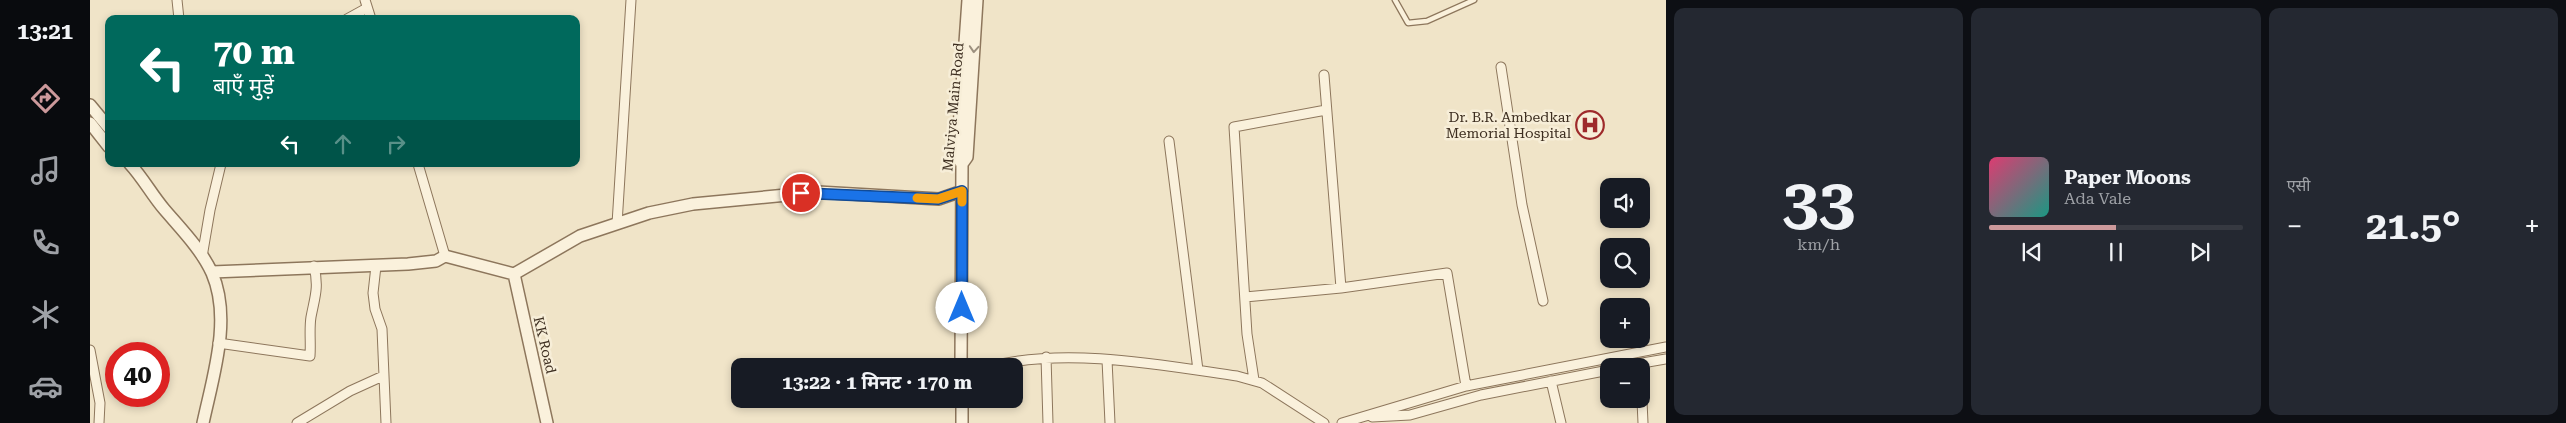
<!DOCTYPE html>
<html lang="hi">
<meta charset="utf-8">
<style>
body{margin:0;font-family:"Roboto Serif","Noto Sans Devanagari",serif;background:#242831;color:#f1f3f6;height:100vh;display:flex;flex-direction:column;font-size:19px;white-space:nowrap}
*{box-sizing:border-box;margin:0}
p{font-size:16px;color:#9ea1a6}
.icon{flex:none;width:28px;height:28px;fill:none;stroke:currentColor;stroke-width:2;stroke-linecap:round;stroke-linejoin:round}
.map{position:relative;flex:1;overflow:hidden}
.side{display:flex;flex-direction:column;gap:8px;padding:8px;background:#0d0f14;width:900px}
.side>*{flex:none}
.guide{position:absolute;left:15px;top:15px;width:475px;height:152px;border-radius:10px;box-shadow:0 2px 8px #0003;background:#00695c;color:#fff;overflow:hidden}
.tools{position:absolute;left:1510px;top:178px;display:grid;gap:10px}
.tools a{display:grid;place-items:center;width:50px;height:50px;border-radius:10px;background:#171b24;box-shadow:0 2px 8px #0003;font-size:25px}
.speed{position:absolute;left:15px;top:342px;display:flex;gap:10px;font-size:25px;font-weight:700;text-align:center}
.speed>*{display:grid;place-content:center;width:65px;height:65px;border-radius:50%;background:#171b24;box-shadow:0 2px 8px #0003;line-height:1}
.speed .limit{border:8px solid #d22;background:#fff;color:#111}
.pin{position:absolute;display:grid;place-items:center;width:42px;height:42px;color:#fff;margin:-21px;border:2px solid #fff;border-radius:50%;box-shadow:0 1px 5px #0007}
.me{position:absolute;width:55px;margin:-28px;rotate:0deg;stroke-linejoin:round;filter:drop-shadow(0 0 4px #0008)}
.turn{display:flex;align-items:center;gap:18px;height:105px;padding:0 25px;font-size:22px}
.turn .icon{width:65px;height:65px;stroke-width:2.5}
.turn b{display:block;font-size:35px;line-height:42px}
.lanes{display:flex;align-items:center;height:48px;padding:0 25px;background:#0003;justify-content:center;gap:25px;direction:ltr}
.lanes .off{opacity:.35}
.big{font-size:38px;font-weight:700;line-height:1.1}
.side .card{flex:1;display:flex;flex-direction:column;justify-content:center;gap:8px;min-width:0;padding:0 18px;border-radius:10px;background:#242831}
.side .dial{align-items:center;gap:0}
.dial b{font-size:65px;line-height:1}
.song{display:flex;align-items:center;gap:15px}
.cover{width:60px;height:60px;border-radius:8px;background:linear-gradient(135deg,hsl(340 70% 55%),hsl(170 70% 35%))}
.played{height:5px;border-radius:2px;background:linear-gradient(90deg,#cc999b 50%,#363941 50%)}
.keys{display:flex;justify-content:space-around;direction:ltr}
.heat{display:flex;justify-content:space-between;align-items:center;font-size:28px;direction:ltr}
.side .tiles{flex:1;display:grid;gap:8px;grid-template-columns:repeat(3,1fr)}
.trip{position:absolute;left:641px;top:358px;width:292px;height:50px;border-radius:10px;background:#171b24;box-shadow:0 2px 8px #0003;font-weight:700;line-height:50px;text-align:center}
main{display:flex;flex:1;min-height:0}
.menu{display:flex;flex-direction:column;width:90px;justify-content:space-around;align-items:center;background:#090b0e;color:#9ea1a6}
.menu .icon{width:35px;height:35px}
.menu .selected{color:#cc999b}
.menu b{font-size:22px;color:#f1f3f6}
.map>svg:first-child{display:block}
</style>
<main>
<nav class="menu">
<b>13:21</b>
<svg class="icon selected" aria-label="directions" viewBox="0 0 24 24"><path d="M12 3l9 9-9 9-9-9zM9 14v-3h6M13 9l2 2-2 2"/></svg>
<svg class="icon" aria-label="music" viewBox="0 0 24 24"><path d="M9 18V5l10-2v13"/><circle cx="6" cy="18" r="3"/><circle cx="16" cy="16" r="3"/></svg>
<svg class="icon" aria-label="phone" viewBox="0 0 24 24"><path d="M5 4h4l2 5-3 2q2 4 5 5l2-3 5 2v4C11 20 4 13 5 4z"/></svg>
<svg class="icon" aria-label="climate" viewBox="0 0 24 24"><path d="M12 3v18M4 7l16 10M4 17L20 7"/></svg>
<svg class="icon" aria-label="car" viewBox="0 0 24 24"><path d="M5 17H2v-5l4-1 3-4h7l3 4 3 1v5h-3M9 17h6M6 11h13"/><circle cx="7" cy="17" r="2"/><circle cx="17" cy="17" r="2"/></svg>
</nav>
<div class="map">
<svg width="1576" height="423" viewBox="0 0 1576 423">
<rect width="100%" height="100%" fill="#f0e4c8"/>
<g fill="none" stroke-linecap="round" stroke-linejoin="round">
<defs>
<path id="service" d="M1305 0 1318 23 1337 21 1384 0"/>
<path id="minor" d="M87 0 89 19
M275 0 281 19
M257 19 277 8
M1411 67 1432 205 1453 301
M1234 75 1251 288
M1079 141 1108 370
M328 164 355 256
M527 224 541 0
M112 257 120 210 131 164
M286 266 283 293 285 309 292 329 296 423
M1155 297 1251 288 1357 273 1376 386
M128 343 220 356C221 343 219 329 221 317 225 296 229 288 224 266
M0 350 10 403 9 423
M956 357 958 423
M1017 360 1020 423
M903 366C977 347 1071 365 1147 376L1172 383 1234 423
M1535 366 1576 359
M1164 380 1157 334 1144 127 1236 110
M1461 381 1471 423
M1552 401 1553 423
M1282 417 1320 415 1391 395 1519 370
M207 423 260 391 293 376
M1252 423 1376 386 1576 347"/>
<path id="tertiary" d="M0 105 19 128
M0 123 19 147
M40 164C53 178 62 195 74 209 91 229 111 249 122 273 142 319 123 376 113 423
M872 164 867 157 878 0
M122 272 318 264 346 261 355 256 424 274 490 236 559 213 603 204 728 192 849 199 872 191
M424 274 457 423
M871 366 872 164 877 157 887 0
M872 399V423"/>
</defs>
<use href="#service" stroke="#8d765c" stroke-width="7"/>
<use href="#minor" stroke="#8d765c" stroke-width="11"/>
<use href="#tertiary" stroke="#8d765c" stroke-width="14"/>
<use href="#service" stroke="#faf1dc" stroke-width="4.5"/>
<use href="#minor" stroke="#faf1dc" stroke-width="9"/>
<use href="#tertiary" stroke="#faf1dc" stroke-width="11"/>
</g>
<defs><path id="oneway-chevron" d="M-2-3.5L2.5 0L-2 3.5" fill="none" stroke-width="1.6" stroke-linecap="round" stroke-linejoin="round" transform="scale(1.25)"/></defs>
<use stroke="#9c907e" href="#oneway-chevron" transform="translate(884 49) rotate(94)"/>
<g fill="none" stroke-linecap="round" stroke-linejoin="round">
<defs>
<path id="route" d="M711 193 848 199 872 191V308"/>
</defs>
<use href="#route" stroke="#114b97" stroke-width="12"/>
<use href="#route" stroke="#1a73e8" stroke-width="9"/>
<path stroke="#f59e0b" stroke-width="9" d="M827 198 848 199 872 191V202"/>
</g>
<defs>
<symbol id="hospital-ring" viewBox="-11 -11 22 22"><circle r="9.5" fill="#f7eed8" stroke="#9e2a2b" stroke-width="1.5"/><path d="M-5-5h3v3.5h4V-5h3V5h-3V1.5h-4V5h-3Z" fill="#9e2a2b"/></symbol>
</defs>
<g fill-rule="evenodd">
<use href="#hospital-ring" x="1484" y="109" width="32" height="32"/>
</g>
<g text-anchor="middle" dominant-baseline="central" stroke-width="5" stroke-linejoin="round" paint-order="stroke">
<g font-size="14" fill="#3d2e20" stroke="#f7eed8">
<text transform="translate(863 107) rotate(-85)">Malviya Main Road</text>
<text transform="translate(455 345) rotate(77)">KK Road</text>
</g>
<g font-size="14" fill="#3d2e20" stroke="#f7eed8" text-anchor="end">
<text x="1481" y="117">Dr. B.R. Ambedkar<tspan x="1481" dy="16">Memorial Hospital</tspan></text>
</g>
</g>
</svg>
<div class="tools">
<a><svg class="icon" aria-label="sound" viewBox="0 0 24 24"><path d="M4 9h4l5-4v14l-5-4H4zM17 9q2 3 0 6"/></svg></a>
<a><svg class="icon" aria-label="search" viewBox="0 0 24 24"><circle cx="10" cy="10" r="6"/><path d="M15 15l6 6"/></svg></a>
<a>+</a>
<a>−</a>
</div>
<div class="speed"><div class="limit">40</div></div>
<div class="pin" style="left:711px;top:193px;background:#d93025"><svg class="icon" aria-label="arrive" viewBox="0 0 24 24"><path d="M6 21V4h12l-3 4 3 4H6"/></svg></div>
<svg class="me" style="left:872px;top:308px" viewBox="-20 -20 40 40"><circle r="19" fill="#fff"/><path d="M0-13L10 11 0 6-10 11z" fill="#1a73e8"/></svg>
<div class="trip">13:22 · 1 मिनट · 170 m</div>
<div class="guide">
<div class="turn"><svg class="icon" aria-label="left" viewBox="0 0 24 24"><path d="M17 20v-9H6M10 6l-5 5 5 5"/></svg><div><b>70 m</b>बाएँ मुड़ें</div></div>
<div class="lanes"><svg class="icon" aria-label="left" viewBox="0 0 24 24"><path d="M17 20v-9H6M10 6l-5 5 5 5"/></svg><svg class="icon off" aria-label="ahead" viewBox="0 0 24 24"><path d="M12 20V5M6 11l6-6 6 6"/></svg><svg class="icon off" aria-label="right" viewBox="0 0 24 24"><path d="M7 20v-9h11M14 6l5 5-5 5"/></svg></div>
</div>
</div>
<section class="side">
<div class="tiles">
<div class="card dial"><b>33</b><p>km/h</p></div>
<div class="card">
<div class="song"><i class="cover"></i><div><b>Paper Moons</b><p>Ada Vale</p></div></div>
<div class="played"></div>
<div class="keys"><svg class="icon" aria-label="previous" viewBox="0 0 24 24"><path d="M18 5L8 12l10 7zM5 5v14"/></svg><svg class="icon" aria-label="pause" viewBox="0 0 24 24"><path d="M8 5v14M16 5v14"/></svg><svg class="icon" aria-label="next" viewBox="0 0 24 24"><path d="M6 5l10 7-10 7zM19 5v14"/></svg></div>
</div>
<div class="card"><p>एसी</p>
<div class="heat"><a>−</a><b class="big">21.5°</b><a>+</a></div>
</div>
</div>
</section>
</main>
